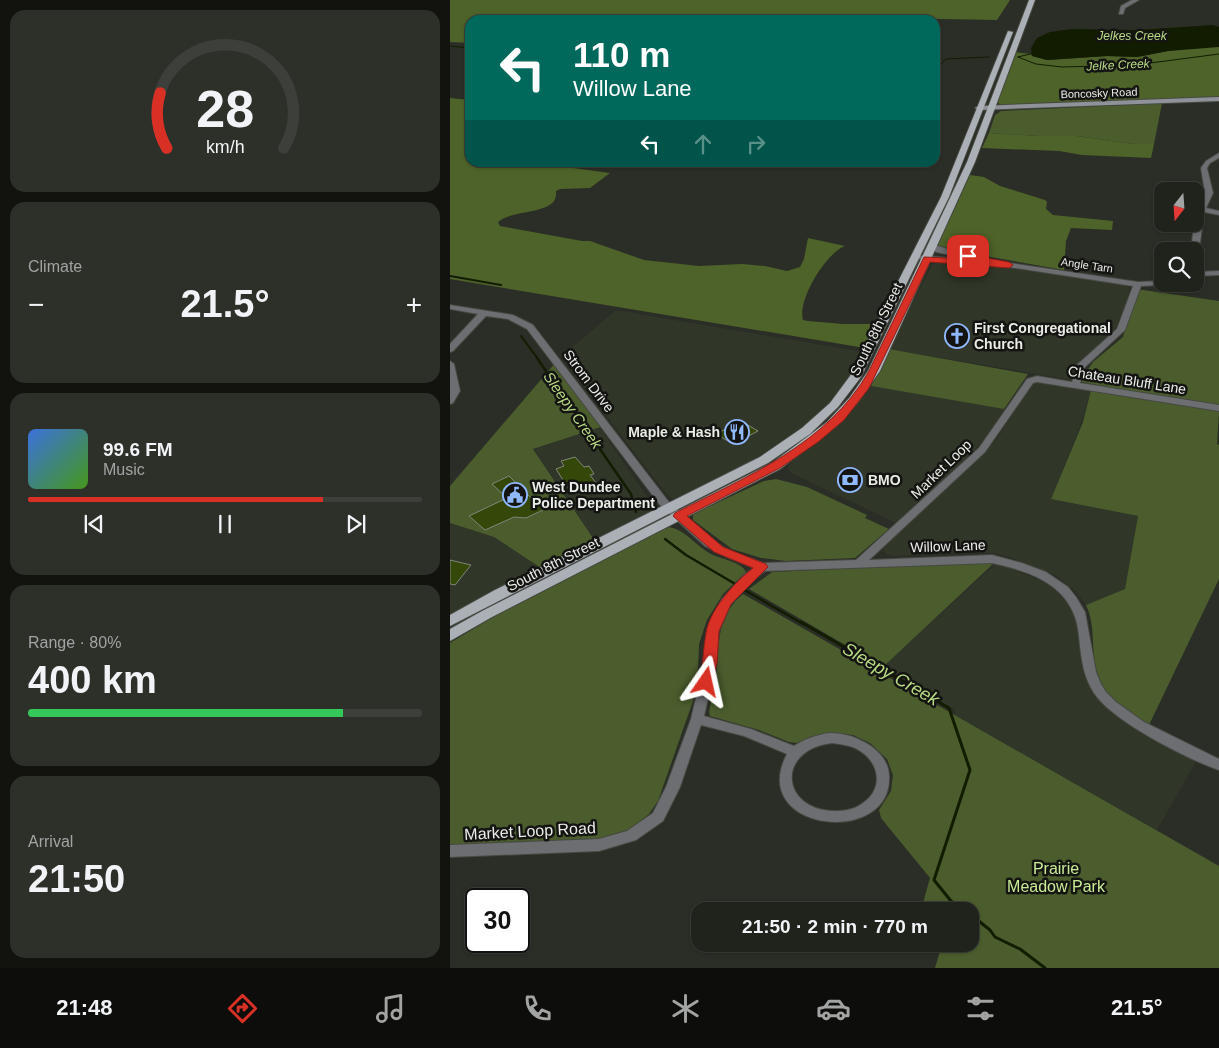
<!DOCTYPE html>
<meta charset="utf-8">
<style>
body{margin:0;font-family:Arial,sans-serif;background:#2d2f29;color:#f1f3f6;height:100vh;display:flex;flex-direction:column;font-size:19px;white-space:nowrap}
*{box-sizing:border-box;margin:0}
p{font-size:16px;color:#a2a4a3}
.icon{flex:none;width:28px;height:28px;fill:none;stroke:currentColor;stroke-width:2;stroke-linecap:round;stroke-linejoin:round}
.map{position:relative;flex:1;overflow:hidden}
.panel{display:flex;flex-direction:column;gap:10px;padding:10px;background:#12130f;width:450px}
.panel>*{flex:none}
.guide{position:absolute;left:15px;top:15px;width:475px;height:152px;border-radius:15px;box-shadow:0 1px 4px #0004,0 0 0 1px #3d3f3b;background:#00695c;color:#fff;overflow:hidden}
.needle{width:32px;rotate:197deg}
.controls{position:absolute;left:704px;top:182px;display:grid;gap:10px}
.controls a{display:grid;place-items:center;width:50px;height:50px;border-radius:10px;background:#20221c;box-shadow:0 1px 4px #0004,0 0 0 1px #3d3f3b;font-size:25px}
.speed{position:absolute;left:15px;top:888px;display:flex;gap:10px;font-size:25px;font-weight:700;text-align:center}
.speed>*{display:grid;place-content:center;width:65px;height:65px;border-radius:50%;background:#20221c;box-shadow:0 1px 4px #0004,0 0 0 1px #3d3f3b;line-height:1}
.speed .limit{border:2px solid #111;border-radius:8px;background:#fff;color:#111}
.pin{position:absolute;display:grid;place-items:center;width:42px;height:42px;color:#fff;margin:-21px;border-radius:10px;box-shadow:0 2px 8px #0006}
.me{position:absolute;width:55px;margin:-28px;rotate:11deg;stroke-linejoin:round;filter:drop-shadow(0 0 4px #0008)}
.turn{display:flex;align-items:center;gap:18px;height:105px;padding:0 25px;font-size:22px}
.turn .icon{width:65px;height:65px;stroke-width:2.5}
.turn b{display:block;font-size:35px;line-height:42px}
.lanes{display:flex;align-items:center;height:48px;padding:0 25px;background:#0003;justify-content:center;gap:25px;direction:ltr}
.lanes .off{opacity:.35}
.big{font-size:38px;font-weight:700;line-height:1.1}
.panel .card{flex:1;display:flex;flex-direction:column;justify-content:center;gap:8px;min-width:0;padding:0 18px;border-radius:15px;background:#2d2f29}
.panel .dial{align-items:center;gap:0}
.dial svg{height:130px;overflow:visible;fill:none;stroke:#3d3f3b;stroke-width:7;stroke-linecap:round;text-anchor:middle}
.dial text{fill:#f1f3f6;stroke:none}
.song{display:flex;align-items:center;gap:15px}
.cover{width:60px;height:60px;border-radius:8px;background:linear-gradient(135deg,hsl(220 70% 55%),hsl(100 70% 35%))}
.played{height:5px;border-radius:2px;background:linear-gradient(90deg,#d93025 75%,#3d3f3b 75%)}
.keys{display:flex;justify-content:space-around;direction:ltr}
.heat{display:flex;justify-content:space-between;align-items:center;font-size:28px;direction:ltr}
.charge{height:8px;border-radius:4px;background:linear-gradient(90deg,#34c759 80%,#3d3f3b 0)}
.trip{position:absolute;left:241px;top:902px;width:288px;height:50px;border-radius:15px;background:#20221c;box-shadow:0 1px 4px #0004,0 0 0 1px #3d3f3b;font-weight:700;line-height:50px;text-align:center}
.tabs{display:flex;height:80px;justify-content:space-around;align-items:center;background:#0d0e0b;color:#a2a4a3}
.tabs .icon{width:35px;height:35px}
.tabs .selected{color:#d93025}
.tabs b{font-size:22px;color:#f1f3f6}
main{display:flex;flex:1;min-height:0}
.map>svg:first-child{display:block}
</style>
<main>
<section class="panel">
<div class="card dial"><svg viewBox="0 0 100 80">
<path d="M14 69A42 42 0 1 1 86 69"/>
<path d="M14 69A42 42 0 0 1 10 35" stroke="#d93025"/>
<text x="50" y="56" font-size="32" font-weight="700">28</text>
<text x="50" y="72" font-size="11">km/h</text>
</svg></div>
<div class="card"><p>Climate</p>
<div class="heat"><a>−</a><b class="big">21.5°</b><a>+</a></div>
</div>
<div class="card">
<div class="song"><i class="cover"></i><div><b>99.6 FM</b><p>Music</p></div></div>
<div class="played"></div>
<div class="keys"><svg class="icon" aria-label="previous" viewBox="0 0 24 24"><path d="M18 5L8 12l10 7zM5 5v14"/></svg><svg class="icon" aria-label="pause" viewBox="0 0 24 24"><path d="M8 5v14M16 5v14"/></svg><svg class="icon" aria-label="next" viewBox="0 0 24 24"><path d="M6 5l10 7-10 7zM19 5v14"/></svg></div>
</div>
<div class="card"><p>Range · 80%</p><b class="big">400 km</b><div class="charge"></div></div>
<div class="card"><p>Arrival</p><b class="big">21:50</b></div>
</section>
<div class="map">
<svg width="769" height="968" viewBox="0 0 769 968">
<rect width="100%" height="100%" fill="#2b2e26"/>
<path fill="#303628" d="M488 262 570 269 670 283 680 288 673 317 668 321 666 331 634 358 620 378 616 379 439 349 482 265Z
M166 310 413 352 397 380 383 400 353 428 298 463 227 499H223L218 496 111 357Z
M588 382 641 390 632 421 601 499 688 516 675 589 636 605 625 591 605 575 557 556 544 553 525 552 442 556 436 554 433 550 436 544 534 454 551 433 570 401 583 384Z
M421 386 554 409 544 427 525 450 446 523 341 473 338 469 339 465 344 459 392 421Z
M150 428 205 508 202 512 145 541 84 449Z
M0 523 44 537 91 568 0 615Z
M546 563 600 584 616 600 624 615 637 679 642 690 652 703 679 723 747 760 707 830 505 715V710L433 667Z"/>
<path fill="#4b5d2d" d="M712 103 704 144H684L626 136H589L539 133 545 115 551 111Z
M686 289 769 301V409L659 390V387L632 382 631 380 643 362 673 337Z
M439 349 578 374 554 409 421 386Z
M106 362 154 426 83 449 145 541 91 568 44 537 0 523V486Z
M641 390 769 411 767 444 769 445V579L699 725C670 708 646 691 644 655 642 637 644 622 636 605L675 589 688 516 601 499 633 422Z
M326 479 357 487 417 515 415 518 439 529 405 558 336 561 311 558 282 549 243 520V515L247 512 314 481Z
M218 527C234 528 247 547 261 554 271 559 292 562 296 572L273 594 257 620 249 644 248 671 243 701 208 801 199 814 180 830 147 840 0 845V643L48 614Z
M535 562 543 564 433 667 299 589 322 572Z
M293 594 769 866V968H485L492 944H520V911L471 910 480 878 431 818 429 810 441 791 443 775 437 759 420 743 403 735 380 733 360 737 347 743 339 742 309 730 260 716 259 712C261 700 264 689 266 677 270 644 265 618 293 594Z"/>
<path fill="#4e6329" d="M0 0H560L547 20 441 18 440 20H20V43L0 42Z
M759 46 769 47V98L551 105 547 102 565 52 581 54 582 56 597 60 657 56 687 57 718 51Z
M0 98 20 100V162L70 163 79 166 94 164 160 173 140 188 110 189 106 191C106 194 106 197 105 199 99 214 61 210 48 222L50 226 132 241H140L194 260 249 266 292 264 315 266 337 271 350 267 354 259 358 238 395 246C376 253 347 300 353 320L358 321 393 324H426L415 348 0 279Z
M539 133 589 136H626L684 144H704L701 158 632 155 609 151 532 148Z
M520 175 534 177 550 186 595 200 597 202 596 209 603 215 663 221 662 230 621 228 616 241 614 270 490 248 488 244Z"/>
<path fill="#121c01" d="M763 25 769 27V47L718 51 687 57 657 56 597 60 582 56 581 48 587 38 600 32 622 29 687 30Z"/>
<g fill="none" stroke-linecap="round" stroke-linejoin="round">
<path stroke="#121c01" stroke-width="1" d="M0 46 20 48
M568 57 584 53
M568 57 586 64 612 67 685 65 769 54
M485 64 490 65 496 59 539 57"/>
<path stroke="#121c01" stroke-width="2" d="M0 276 51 285
M71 336 88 359"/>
<path stroke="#121c01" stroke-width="2.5" d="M87 358 181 494 186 512
M215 539 236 555 287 585
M291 588 353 624"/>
<path stroke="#121c01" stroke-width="3" d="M351 622 499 708 520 770 484 880 501 901 516 911
M520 914 540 930 545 937 570 949 595 968"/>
</g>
<path fill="#34480a" stroke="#81857c" d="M291 421 308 431 283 444 266 434Z
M125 457 134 467 139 466 144 474 140 475 146 483 132 488 134 490 126 493 124 490 120 491 106 469 114 466 111 461Z
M59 476 83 500 97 501 93 510 76 518 64 517 35 530 19 516 57 498 42 484Z
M0 560 21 565 5 585 0 584Z"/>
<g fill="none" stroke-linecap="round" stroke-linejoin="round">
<defs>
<path id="street" d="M682 0H689L675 8 673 14H669L671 6Z
M769 153V158L760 163 757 168 763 193 756 208 769 211V215L754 212 749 251 745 253V251H741L745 215 755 193 751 168 756 161Z
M480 244C484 244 509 253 513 255L509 257 486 252 480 248Z
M465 255 559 263 688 282 712 281V284H715L712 285 691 286 675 330 635 367 630 383 769 405V411L587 382 583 383 535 452 419 560 542 555 572 563 596 572 618 587 626 597 635 612 646 672 651 684 656 692 666 702 694 722 769 759V770C737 759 662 721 644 693 634 678 632 662 630 646 629 635 628 622 623 612 609 580 573 570 542 563L315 571 303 580 281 604 269 631 266 664 254 716 301 729 344 746C355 739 366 735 379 733 403 732 438 749 439 775 444 848 296 832 337 754L294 736 251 725 230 787 213 821 186 840 149 851 0 857V845L149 839 177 831 203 813 216 787 241 719 254 664 257 631 272 599 295 574 304 568 277 557 255 546 210 505 77 329 58 319 36 316 3 351 0 352V344L28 314 0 309V305L63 315 83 325 218 501 263 542 285 553 313 563 406 560 529 448 577 379 587 376 622 382 628 364 667 329 683 286 559 267 468 259H465ZM382 743C389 744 398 745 405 748 430 760 436 790 410 805 403 810 393 811 384 811 331 810 325 750 382 743Z
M769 271V275L745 276V272Z
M0 361 4 364 10 391 3 403 0 404Z"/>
<path id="secondary" d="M769 97V101L529 110 525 108 529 106Z"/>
<path id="primary" d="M579 0H585L525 162 430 371 408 402 385 427 330 469 42 617 0 641V629L32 611 322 463 377 422 400 397 418 371 517 162Z
M558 31 563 32 499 197 411 377 388 407 360 434 318 463 0 626V615L43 591 310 457 352 428 380 403 400 376 491 197Z"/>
</defs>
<use href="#street" stroke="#464941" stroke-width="2"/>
<use href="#secondary" stroke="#464941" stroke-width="2"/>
<use href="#primary" stroke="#464941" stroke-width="2"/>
<use href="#street" fill="#6c6e72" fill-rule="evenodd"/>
<use href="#secondary" fill="#8f9399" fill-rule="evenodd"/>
<use href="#primary" fill="#abb0b7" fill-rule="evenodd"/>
</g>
<path fill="#d93025" stroke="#8d1f18" d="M515 254 559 262 563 265 559 268 480 262 419 388 394 420 368 442 330 468 237 516 273 547 316 564 318 567 281 604 269 631 267 664 261 686H251L249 682C253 666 253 650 256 633 260 609 284 583 303 568L264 552 223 516 225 513C296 477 378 444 419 371L474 257 521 259 515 258Z"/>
<defs>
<symbol id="church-ring" viewBox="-11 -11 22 22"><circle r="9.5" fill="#141512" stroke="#8fb8fd" stroke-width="1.5"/><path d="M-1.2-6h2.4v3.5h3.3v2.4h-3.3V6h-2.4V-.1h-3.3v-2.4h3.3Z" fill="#8fb8fd"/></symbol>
<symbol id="restaurant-ring" viewBox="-11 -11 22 22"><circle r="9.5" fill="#141512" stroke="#8fb8fd" stroke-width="1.5"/><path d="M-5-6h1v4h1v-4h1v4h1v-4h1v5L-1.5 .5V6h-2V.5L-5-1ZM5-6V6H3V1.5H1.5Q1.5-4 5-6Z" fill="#8fb8fd"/></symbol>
<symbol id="bank-ring" viewBox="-11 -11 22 22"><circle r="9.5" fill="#141512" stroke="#8fb8fd" stroke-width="1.5"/><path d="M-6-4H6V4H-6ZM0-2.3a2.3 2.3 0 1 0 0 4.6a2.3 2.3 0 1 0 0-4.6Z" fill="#8fb8fd"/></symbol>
<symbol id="civic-ring" viewBox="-11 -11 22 22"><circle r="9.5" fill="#141512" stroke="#8fb8fd" stroke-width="1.5"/><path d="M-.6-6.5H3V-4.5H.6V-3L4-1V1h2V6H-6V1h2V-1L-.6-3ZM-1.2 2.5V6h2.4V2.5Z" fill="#8fb8fd"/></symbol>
</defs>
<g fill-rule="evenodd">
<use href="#church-ring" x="493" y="322" width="28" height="28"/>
<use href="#restaurant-ring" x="273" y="418" width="28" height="28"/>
<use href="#bank-ring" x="386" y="466" width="28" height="28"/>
<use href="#civic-ring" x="51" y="481" width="28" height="28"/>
</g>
<g text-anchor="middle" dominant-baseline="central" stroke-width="5" stroke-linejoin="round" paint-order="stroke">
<g font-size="11" fill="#eaece7" stroke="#141512">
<text transform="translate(649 93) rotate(-2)">Boncosky Road</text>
<text transform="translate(637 265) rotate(8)">Angle Tarn</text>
</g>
<g font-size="12" font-style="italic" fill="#b9da84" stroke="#141512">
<text x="682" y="36">Jelkes Creek</text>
<text transform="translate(668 65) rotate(-3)">Jelke Creek</text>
</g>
<g font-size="14" font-weight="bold" fill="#eaece7" stroke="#141512" text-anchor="start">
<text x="524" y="328">First Congregational<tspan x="524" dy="16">Church</tspan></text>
<text x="270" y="432" text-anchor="end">Maple &amp; Hash</text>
<text x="418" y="480">BMO</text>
<text x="82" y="487">West Dundee<tspan x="82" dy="16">Police Department</tspan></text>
</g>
<g font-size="14" fill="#eaece7" stroke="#141512">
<text transform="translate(426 329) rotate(-64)">South 8th Street</text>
<text transform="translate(677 380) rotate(9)">Chateau Bluff Lane</text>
<text transform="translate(139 381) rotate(53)">Strom Drive</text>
<text transform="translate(491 469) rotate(-44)">Market Loop</text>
<text transform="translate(498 546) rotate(-2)">Willow Lane</text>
<text transform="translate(103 564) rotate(-27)">South 8th Street</text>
</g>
<g font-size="15" font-style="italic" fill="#b9da84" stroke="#141512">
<text transform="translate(123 410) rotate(55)">Sleepy Creek</text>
</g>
<g font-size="16" fill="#eaece7" stroke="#141512">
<text transform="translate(80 831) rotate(-3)">Market Loop Road</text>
</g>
<g font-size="16" fill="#c9eb95" stroke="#141512">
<text x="606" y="868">Prairie<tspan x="606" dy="18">Meadow Park</tspan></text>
</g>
<g font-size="18" font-style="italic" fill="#b9da84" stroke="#141512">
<text transform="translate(441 674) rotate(30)">Sleepy Creek</text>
</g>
</g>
</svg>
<div class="controls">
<a><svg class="needle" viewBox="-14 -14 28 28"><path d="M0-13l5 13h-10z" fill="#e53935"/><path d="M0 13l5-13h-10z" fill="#a2a4a3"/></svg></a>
<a><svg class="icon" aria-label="search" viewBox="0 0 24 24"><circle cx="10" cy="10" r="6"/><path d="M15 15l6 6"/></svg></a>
</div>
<div class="speed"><div class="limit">30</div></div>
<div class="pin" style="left:518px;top:256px;background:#d93025"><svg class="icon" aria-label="arrive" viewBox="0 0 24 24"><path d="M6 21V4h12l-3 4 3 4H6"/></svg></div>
<svg class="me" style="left:256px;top:682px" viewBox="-20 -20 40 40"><path d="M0-17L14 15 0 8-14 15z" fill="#d93025" stroke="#fff" stroke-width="4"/></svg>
<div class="trip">21:50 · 2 min · 770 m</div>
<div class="guide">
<div class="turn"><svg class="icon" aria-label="left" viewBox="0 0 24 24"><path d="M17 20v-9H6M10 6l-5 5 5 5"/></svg><div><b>110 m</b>Willow Lane</div></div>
<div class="lanes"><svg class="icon" aria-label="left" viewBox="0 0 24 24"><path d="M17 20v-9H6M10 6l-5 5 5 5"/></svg><svg class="icon off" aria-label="ahead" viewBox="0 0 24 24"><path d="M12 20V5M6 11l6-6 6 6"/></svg><svg class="icon off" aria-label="right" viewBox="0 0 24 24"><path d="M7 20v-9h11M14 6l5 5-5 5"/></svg></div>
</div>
</div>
</main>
<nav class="tabs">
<b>21:48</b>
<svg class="icon selected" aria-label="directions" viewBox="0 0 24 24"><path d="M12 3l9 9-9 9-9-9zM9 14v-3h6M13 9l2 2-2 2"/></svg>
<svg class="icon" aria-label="music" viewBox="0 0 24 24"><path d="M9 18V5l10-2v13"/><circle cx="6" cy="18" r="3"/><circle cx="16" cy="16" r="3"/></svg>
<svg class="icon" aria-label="phone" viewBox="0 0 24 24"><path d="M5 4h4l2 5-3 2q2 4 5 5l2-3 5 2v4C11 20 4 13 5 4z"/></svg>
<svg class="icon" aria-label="climate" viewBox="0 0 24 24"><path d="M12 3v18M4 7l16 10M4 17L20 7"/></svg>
<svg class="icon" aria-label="car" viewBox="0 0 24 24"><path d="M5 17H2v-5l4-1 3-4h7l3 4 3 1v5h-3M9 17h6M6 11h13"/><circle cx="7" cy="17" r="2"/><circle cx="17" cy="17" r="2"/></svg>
<svg class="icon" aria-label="filters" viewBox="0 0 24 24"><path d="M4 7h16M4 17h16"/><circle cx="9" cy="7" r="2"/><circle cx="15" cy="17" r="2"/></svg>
<b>21.5°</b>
</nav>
